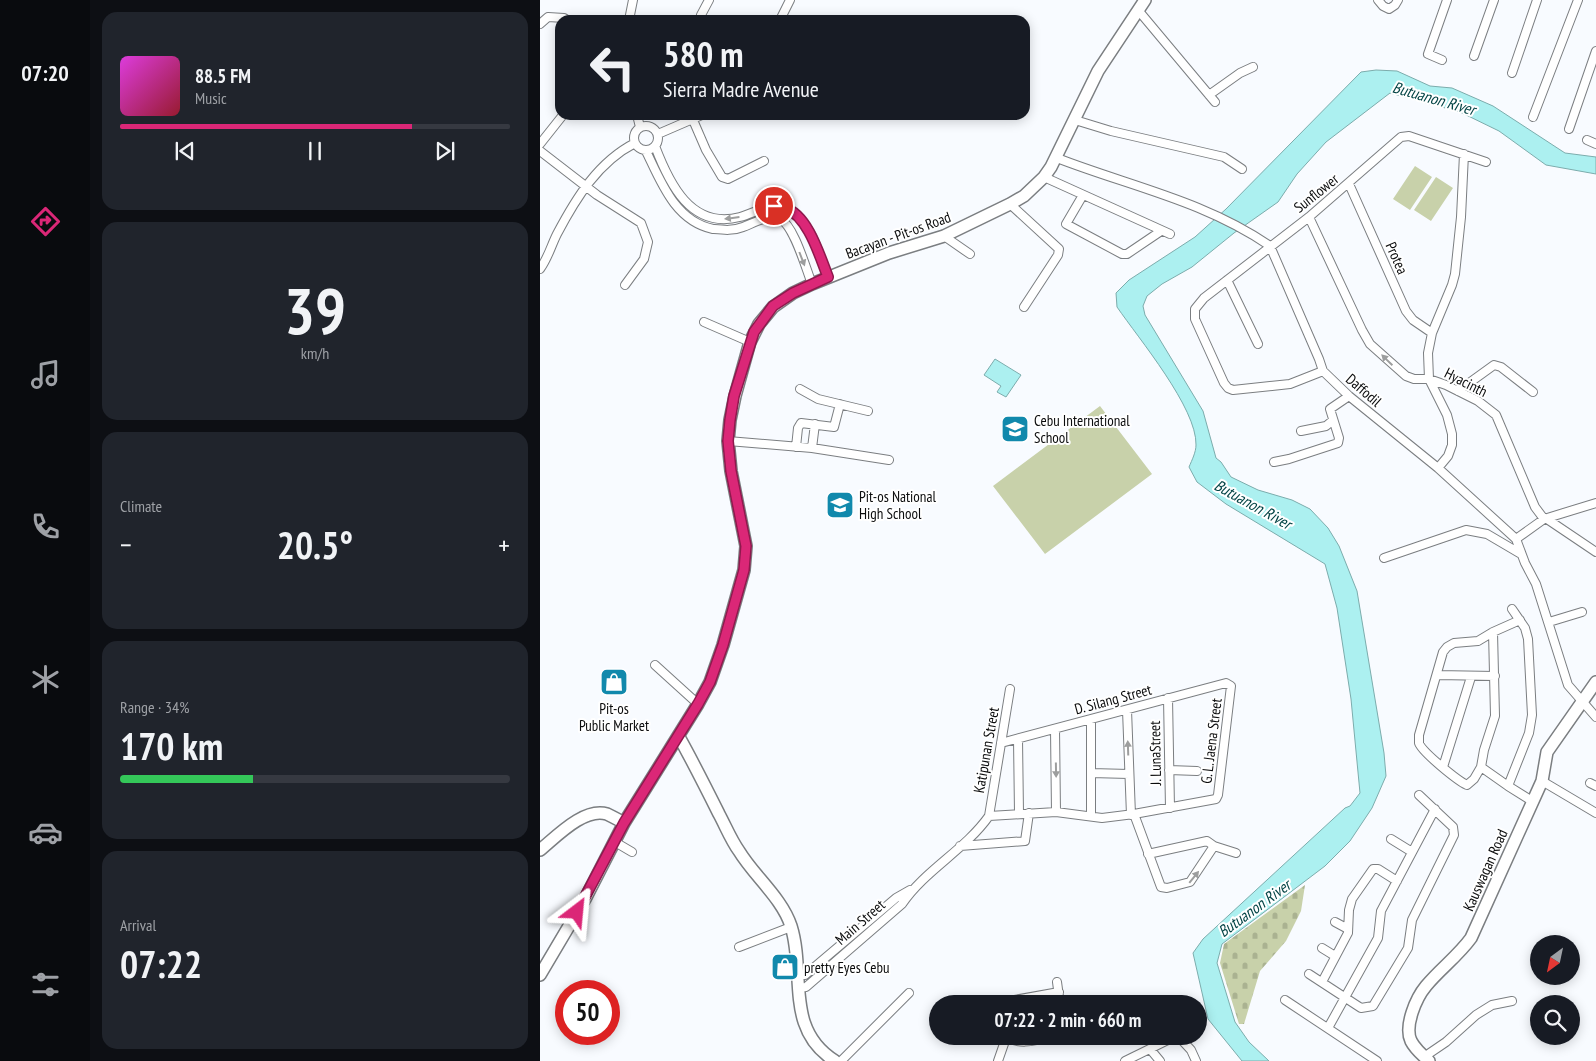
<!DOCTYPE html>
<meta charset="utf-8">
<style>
body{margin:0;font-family:"PT Sans Narrow",sans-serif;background:#20242c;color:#f1f3f6;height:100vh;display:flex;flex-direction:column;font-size:19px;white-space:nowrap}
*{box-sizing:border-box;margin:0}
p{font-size:16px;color:#9ea1a6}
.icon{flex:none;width:28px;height:28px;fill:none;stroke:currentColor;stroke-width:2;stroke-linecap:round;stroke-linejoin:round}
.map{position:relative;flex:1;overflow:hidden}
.sheet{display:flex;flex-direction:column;gap:12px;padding:12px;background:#0d0f14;width:450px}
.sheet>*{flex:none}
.banner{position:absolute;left:15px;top:15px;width:475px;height:105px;border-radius:15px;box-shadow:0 2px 12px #0003;background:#171b24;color:#f1f3f6;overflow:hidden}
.needle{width:32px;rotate:213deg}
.fabs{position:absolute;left:990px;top:935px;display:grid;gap:10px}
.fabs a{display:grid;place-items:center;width:50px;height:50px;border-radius:50%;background:#171b24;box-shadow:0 2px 12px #0003;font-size:25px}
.speed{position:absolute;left:15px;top:980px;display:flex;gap:10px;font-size:25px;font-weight:700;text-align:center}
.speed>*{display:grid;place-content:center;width:65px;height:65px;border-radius:50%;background:#171b24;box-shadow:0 2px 12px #0003;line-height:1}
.speed .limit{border:8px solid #d22;background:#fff;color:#111}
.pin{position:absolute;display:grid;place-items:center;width:42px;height:42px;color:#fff;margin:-21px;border:2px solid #fff;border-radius:50%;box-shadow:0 1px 5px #0007}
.me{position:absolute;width:55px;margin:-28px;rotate:29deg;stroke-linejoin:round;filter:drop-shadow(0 0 4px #0008)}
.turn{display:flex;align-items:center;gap:18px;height:105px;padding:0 25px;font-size:22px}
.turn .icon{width:65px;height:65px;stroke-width:2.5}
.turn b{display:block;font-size:35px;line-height:42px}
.big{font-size:38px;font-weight:800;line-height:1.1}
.sheet .tile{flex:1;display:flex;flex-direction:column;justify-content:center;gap:8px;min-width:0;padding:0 18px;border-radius:15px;background:#20242c}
.sheet .dial{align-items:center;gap:0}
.dial b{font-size:65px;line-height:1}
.song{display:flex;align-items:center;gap:15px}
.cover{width:60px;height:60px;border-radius:8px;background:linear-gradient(135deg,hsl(300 70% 55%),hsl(350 70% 35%))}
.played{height:5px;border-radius:2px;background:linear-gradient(90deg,#db2777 75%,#363941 75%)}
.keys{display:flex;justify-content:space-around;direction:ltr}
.heat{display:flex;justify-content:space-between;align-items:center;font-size:28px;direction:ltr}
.charge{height:8px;border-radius:4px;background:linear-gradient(90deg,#34c759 34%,#363941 0)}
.trip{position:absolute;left:389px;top:995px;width:278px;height:50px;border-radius:25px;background:#171b24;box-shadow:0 2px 12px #0003;font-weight:800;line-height:50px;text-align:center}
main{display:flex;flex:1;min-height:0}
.tabs{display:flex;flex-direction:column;width:90px;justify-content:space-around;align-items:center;background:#090b0e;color:#9ea1a6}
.tabs .icon{width:35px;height:35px}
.tabs .on{color:#db2777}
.tabs b{font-size:22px;color:#f1f3f6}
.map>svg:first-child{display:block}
</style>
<main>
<nav class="tabs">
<b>07:20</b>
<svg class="icon on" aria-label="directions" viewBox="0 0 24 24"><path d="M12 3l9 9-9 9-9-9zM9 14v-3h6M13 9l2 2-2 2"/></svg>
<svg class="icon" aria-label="music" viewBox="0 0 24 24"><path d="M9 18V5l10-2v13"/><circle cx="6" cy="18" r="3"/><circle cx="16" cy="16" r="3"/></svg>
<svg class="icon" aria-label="phone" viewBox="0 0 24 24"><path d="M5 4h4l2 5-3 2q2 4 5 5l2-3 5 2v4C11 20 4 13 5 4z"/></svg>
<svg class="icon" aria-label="climate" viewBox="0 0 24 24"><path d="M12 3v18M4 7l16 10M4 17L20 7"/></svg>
<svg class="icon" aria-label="car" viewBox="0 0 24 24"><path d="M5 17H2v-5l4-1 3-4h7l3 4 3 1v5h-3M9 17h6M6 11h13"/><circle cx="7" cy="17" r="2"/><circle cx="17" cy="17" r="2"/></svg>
<svg class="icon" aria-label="filters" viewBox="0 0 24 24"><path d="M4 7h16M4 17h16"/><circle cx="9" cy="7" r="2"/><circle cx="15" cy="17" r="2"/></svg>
</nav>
<section class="sheet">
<div class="tile">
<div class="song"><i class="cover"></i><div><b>88.5 FM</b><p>Music</p></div></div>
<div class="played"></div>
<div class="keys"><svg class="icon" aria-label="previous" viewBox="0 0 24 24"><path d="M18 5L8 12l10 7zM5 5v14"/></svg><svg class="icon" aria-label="pause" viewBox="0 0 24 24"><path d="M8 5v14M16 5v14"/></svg><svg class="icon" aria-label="next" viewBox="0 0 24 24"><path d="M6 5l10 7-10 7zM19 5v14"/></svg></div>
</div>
<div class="tile dial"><b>39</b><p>km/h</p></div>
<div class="tile"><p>Climate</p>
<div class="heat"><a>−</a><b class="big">20.5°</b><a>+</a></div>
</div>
<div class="tile"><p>Range · 34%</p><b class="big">170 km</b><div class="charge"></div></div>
<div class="tile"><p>Arrival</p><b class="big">07:22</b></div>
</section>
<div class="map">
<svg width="1056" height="1061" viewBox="0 0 1056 1061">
<defs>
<pattern id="cemetery-stones" width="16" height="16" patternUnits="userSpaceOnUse" patternTransform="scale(1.25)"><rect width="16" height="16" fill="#c8d1aa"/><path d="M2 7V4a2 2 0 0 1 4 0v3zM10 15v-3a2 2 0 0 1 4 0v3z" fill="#aab291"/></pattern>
</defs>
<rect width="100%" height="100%" fill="#f8fbff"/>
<path fill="url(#cemetery-stones)" d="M765 885 761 911 746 941 720 971 704 1024H699L680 963 684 944Z"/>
<path fill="#c8d1aa" d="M875 166 892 177 870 210 853 199Z
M896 177 913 188 891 221 874 210Z
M560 406 612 474 505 554 453 486Z"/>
<path fill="#acf0f0" stroke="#7cacac" d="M836 70 857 71 890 86 912 88 953 106 1025 153 1056 157V174L1006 165 959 131 920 112 850 93 786 142 757 174 738 202 694 233 652 267 622 284 607 296 603 306 605 315 663 411 676 458 681 462 691 477 718 490 752 500 770 509 788 528 799 546 817 591 844 753 846 776 832 808 810 841 785 866 682 944 677 963 695 1022 709 1042 729 1061H702L668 1019 653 953 663 939 805 808 810 806 820 793 811 699 797 608 785 564 686 504 657 482 649 467C652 460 656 452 656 445 657 408 599 339 577 307L576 293 589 280 655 237 686 209 821 72Z
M455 359 481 375 466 397 457 392 461 386 444 375Z"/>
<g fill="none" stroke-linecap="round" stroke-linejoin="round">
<defs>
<path id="street" d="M838 0 843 6 849 9 855 5 858 0
M598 10 675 102
M89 20 93 0
M160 20 161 15 169 0
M240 20 250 0
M0 24 8 17 24 18 27 20
M934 56 954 0
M902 60 888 54 907 0
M972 73 997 0
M669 95 700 73 713 67
M97 115 100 127
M993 117 1038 0
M153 120 166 150 182 177 188 179 224 161
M535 120 571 131 684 157 702 169
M94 138a12 12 0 1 1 24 0a12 12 0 1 1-24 0Z
M1029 129 1056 51
M118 134 162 115
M1047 140 1056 144
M0 144 23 115
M115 146C129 183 151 230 200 217 215 213 232 201 247 209 271 220 279 254 288 277
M0 151 57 195 101 223 108 242 104 259 85 285
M106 151C121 182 135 221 173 229 184 230 193 231 203 227 214 223 229 214 240 219 254 225 266 269 272 284
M517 158C589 186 665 201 730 246L779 359 783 371 809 396 898 468 976 539 985 563 996 584 1028 685 1056 717
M504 177 630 234
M809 184 866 311 873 320 892 333
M543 195 526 224 582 254H587L621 231
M470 204 519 249 518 255 484 307
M769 217 822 330 830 344 866 376 874 379H889L906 385 938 401 956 415 995 507 1004 519
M404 236 430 254
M0 269C8 258 11 246 17 234 36 198 58 162 95 143
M687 280 718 344
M164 322 210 342
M783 371 750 384 693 390 688 388 684 383 655 319V309L664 298 769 217 861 137 869 136 946 162
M260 389 278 399 328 411
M918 391 954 365 961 367 993 392
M761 431 786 426 792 421
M188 441 272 448 349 460
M256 447 258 428 261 423 294 427 300 404
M272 448 275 424
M734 462 749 459 798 443 799 438 790 409 809 396
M898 468 908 456 912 445V434L907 415 889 379 888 353 892 333 912 285 915 274 921 217 924 154
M1007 519 1056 552
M976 539 1004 519 1056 503
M844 558 926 530 947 534 981 554
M1009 622 1042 612
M953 632 955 716 944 750 941 767 934 779 927 785C918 781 882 752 879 743 879 741 879 738 879 735L903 652 907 647 914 643 938 641 953 632 980 620
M115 665 158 704
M897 675 955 676
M628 698 630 808
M587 710 591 815
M551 719V816
M515 729 516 812
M478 739 479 813
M903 767 931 677
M941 767 968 786 992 801
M629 770 657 771
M551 773 589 774
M1002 781 1056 813
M1050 783 1056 786
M968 786 989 733 992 715 988 639 985 628 972 609
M594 814 621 887 627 888 650 882 674 846
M449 816 516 812 562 818 594 814 676 799 678 795 691 686 686 683 461 743
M449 816 470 689
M851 839 872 852
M75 842 92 852
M420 846 485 841 489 813
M608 854 667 841 674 846 696 853
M795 922 808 929
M199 947 251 927
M782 948 795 956
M769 974 821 1008 833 1006 868 948 872 920 914 835 913 827 879 795
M259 975H265L356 898 370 890
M517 982 520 1004
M782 982 808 933 809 910 812 899 833 869H838L857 881
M259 988 266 987 362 904C385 870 425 850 449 816
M745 1000 837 1061
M452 1004 519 992
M788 1028 838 938 841 911 895 809
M462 1036C478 1044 492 1043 508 1036
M638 1036 651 1050 656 1061
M610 1049 620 1061
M884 1057 906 1042 936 1015 952 1005 972 1001
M301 1061 369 993
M458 1061 466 1038
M585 1061 636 1036"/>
<path id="secondary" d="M139 737C153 762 166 788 179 814 186 827 191 840 199 851 214 876 242 898 251 926 266 974 244 1029 295 1061
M0 850C16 837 44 807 67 814 73 817 79 820 84 823
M0 975 45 899 84 823 158 704 170 682 183 645 204 570 206 546 191 471 188 441 190 420 195 396 210 342 219 324 233 307 253 293 272 284 349 253 404 236 470 204 484 196 504 177 511 167 558 71 605 0
M889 1061C882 1055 875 1049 871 1041 864 1026 876 998 886 986 900 969 918 956 931 938L1002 781 1007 752 1056 682"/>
</defs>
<use href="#street" stroke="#7b7e81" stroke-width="10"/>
<use href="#secondary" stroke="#7b7e81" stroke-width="14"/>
<use href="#street" stroke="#fff" stroke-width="8"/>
<use href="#secondary" stroke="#fff" stroke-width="11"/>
</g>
<defs><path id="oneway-solid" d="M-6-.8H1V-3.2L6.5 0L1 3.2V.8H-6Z" transform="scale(1.25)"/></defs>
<g fill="#9d9e9e">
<use href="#oneway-solid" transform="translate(192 218) rotate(173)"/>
<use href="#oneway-solid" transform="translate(262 259) rotate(69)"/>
<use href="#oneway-solid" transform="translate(847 360) rotate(-136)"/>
<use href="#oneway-solid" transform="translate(588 748) rotate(-92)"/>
<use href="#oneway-solid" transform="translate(516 770) rotate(89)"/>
<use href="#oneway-solid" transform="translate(654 877) rotate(-51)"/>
</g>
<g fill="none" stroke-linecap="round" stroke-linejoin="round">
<defs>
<path id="route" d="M37 912 84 823 158 704 170 682 183 645 204 570 206 546 191 471 188 441 190 420 194 396 214 332 233 306 253 293 288 277C280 257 268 215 245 208 242 207 237 207 234 206"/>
</defs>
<use href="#route" stroke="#8e194d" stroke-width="12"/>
<use href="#route" stroke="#db2777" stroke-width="9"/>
</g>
<defs>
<symbol id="school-square" viewBox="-11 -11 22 22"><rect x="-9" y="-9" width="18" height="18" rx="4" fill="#1189ac" stroke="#fff"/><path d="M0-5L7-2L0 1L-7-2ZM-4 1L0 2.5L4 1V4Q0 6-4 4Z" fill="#fff"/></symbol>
<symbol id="shop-square" viewBox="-11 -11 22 22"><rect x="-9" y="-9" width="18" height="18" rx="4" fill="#1189ac" stroke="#fff"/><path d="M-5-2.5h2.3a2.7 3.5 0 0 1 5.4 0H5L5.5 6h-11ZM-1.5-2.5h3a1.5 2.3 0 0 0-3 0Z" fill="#fff"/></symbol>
</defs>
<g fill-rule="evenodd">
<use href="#school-square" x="459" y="413" width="32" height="32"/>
<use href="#school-square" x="284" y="489" width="32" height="32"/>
<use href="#shop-square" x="58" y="666" width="32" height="32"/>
<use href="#shop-square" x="229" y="951" width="32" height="32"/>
</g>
<g text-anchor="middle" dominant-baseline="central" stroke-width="4" stroke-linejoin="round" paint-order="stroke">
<g font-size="15" fill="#0b0c0d" stroke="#fff">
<text transform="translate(776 193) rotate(-39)">Sunflower</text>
<text transform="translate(358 235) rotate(-20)">Bacayan - Pit-os Road</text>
<text transform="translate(857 258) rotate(66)">Protea</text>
<text transform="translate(926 382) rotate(27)">Hyacinth</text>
<text transform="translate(824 390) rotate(41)">Daffodil</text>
<text transform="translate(573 699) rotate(-15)">D. Silang Street</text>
<text transform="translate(671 741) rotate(-83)">G. L. Jaena Street</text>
<text transform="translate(446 750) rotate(-80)">Katipunan Street</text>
<text transform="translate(615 753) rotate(-91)">J. LunaStreet</text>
<text transform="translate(945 870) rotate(-66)">Kauswagan Road</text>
<text transform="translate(320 922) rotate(-41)">Main Street</text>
</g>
<g font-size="15" fill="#0b0c0d" stroke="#fff" text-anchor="start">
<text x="494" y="420">Cebu International<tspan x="494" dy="17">School</tspan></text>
<text x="319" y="496">Pit-os National<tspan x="319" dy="17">High School</tspan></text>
<text x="74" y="708" text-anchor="middle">Pit-os<tspan x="74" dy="17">Public Market</tspan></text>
<text x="264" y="967">pretty Eyes Cebu</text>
</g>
<g font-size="16" font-style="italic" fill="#034445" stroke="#fff">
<text transform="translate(894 98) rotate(16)">Butuanon River</text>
<text transform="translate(713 504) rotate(29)">Butuanon River</text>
<text transform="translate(714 908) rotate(-36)">Butuanon River</text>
</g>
</g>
</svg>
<div class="fabs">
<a><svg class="needle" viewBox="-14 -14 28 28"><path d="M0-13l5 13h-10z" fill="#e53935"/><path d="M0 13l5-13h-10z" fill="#9ea1a6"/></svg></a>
<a><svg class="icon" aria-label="search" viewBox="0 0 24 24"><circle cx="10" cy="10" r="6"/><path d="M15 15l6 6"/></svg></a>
</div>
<div class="speed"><div class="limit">50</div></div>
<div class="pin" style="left:234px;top:206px;background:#d93025"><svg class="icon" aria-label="arrive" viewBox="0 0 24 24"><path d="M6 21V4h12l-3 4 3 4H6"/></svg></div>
<svg class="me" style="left:37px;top:912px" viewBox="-20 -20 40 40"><path d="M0-17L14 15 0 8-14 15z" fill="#db2777" stroke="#fff" stroke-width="4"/></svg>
<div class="trip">07:22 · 2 min · 660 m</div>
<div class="banner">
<div class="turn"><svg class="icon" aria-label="left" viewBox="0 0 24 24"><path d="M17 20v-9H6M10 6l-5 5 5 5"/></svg><div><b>580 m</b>Sierra Madre Avenue</div></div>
</div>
</div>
</main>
